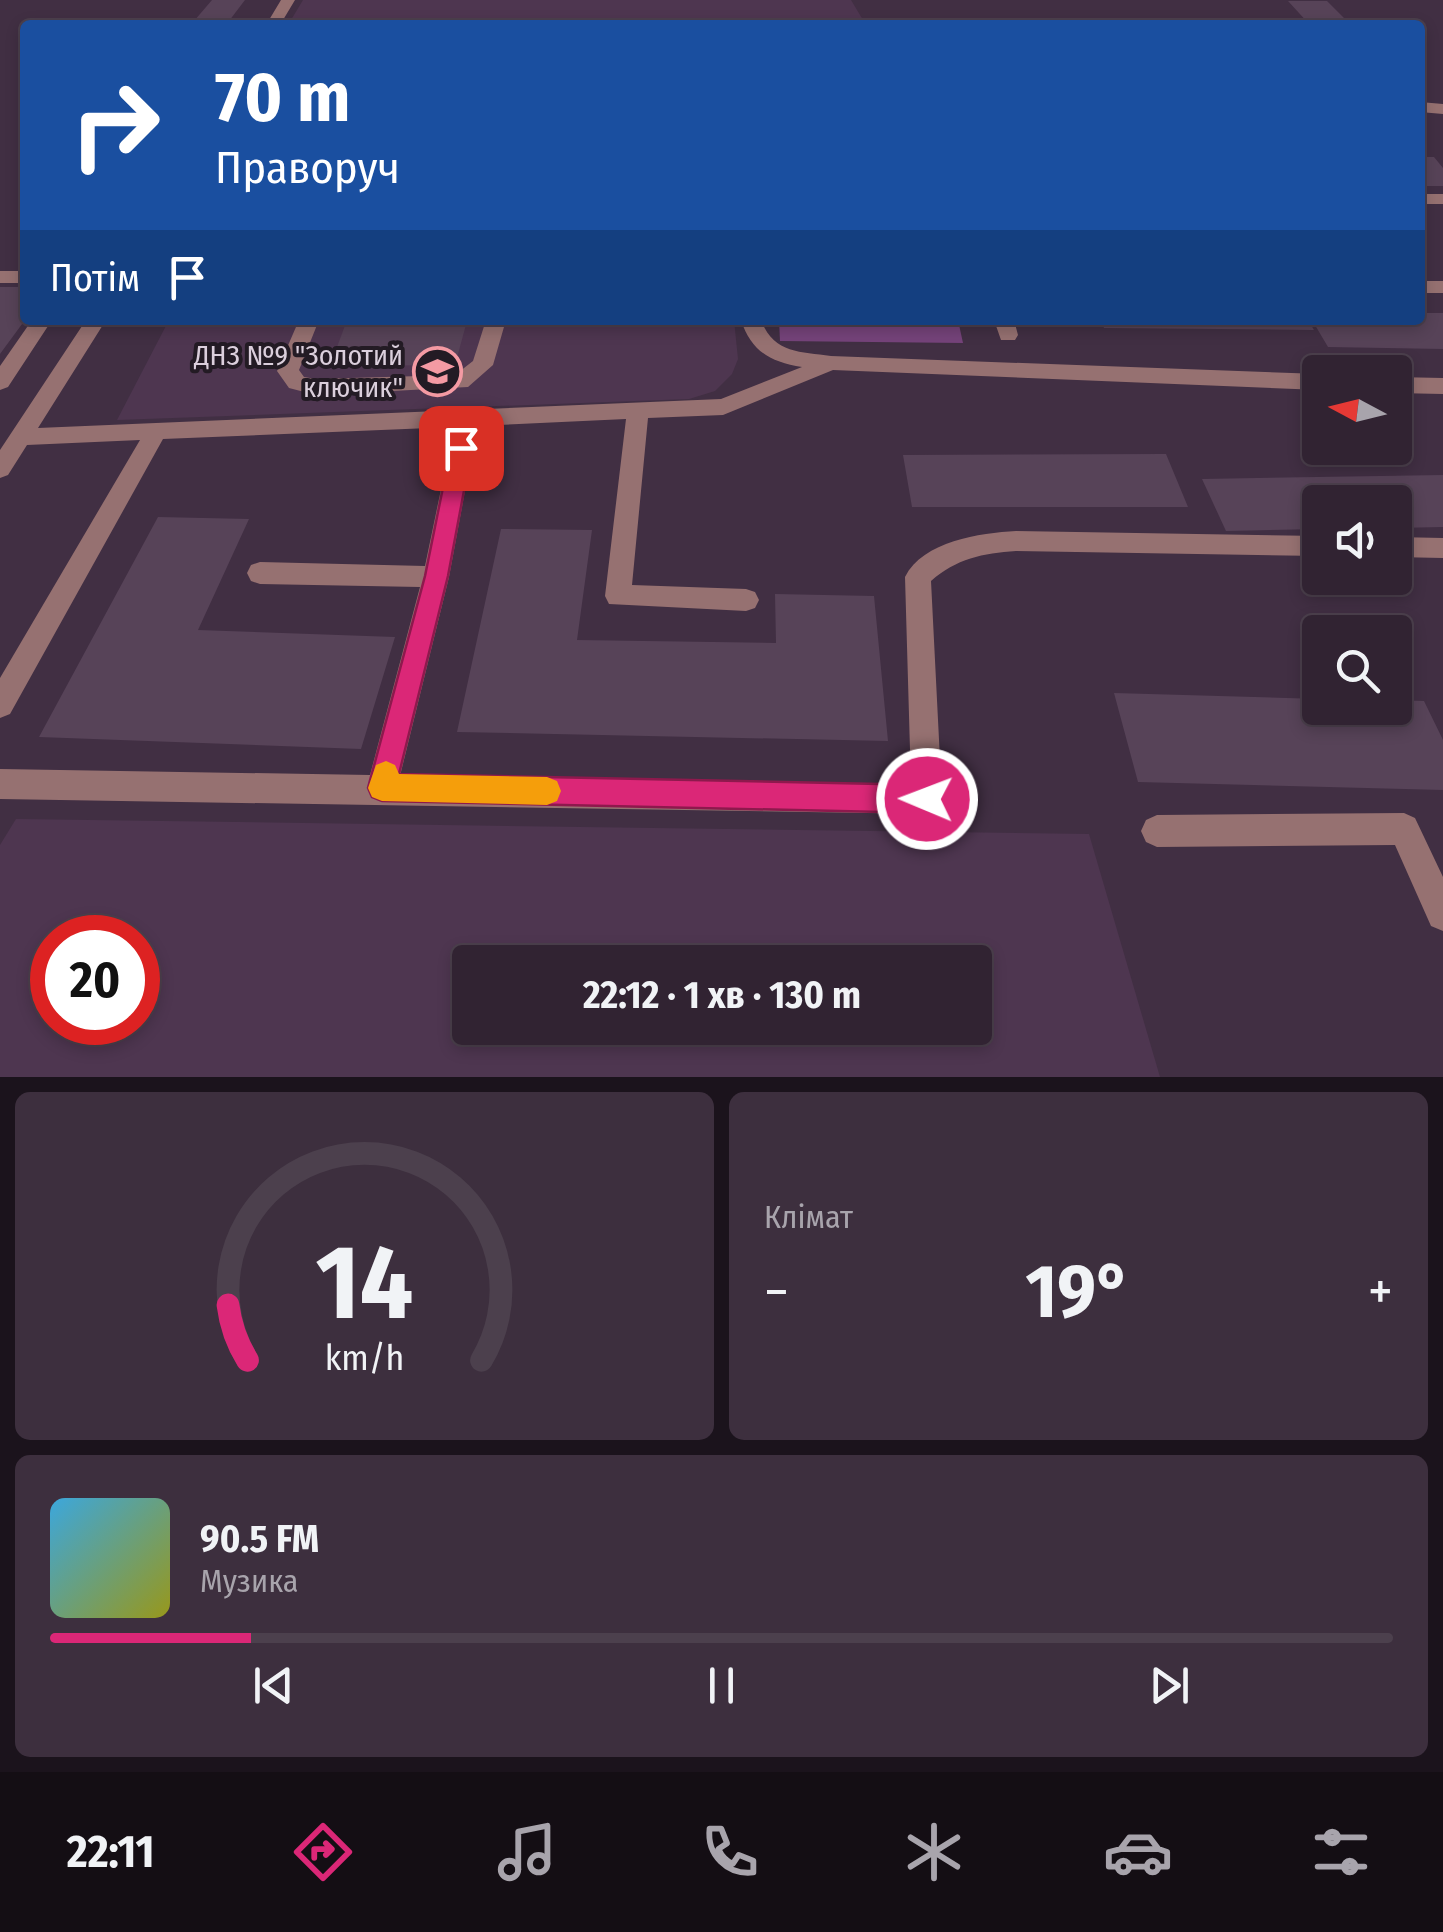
<!DOCTYPE html>
<html lang="uk">
<meta charset="utf-8">
<style>
body{margin:0;font-family:"Fira Sans Condensed",sans-serif;background:#3d2f3e;color:#f1f3f6;height:100vh;display:flex;flex-direction:column;font-size:38px;white-space:nowrap}
*{box-sizing:border-box;margin:0}
p{font-size:32px;color:#a8a4ac}
.icon{flex:none;width:55px;height:55px;fill:none;stroke:currentColor;stroke-width:2;stroke-linecap:round;stroke-linejoin:round}
.map{position:relative;height:1077px;overflow:hidden}
.side{display:flex;flex-direction:column;gap:15px;padding:15px;background:#1b131c;flex:1}
.side>*{flex:none}
.banner{position:absolute;left:20px;top:20px;width:1405px;height:305px;border-radius:10px;box-shadow:0 5px 15px #0003,0 0 0 2px #4c404d;background:#1a4fa0;color:#fff;overflow:hidden}
.needle{width:65px;rotate:277deg}
.controls{position:absolute;left:1302px;top:355px;display:grid;gap:20px}
.controls a{display:grid;place-items:center;width:110px;height:110px;border-radius:10px;background:#312332;box-shadow:0 5px 15px #0003,0 0 0 2px #4c404d;font-size:50px}
.speed{position:absolute;left:30px;top:915px;display:flex;gap:20px;font-size:50px;font-weight:700;text-align:center}
.speed>*{display:grid;place-content:center;width:130px;height:130px;border-radius:50%;background:#312332;box-shadow:0 5px 15px #0003,0 0 0 2px #4c404d;line-height:1}
.speed .limit{border:15px solid #d22;background:#fff;color:#111}
.pin{position:absolute;display:grid;place-items:center;width:85px;height:85px;color:#fff;margin:-42px;border-radius:20px;box-shadow:0 5px 15px #0006}
.me{position:absolute;width:110px;margin:-55px;rotate:271deg;stroke-linejoin:round;filter:drop-shadow(0 0 8px #0008)}
.turn{display:flex;align-items:center;gap:35px;height:210px;padding:0 30px;font-size:45px}
.turn .icon{width:130px;height:130px;stroke-width:2.5}
.turn b{display:block;font-size:70px;line-height:85px}
.then{display:flex;align-items:center;height:95px;padding:0 30px;background:#0003;gap:20px;font-size:38px}
.big{font-size:75px;font-weight:700;line-height:1.1}
.side .tile{flex:1;display:flex;flex-direction:column;justify-content:center;gap:15px;min-width:0;padding:0 35px;border-radius:15px;background:#3d2f3e}
.side .dial{align-items:center;gap:0}
.dial svg{height:260px;overflow:visible;fill:none;stroke:#4c404d;stroke-width:7;stroke-linecap:round;text-anchor:middle}
.dial text{fill:#f1f3f6;stroke:none}
.song{display:flex;align-items:center;gap:30px}
.cover{width:120px;height:120px;border-radius:15px;background:linear-gradient(135deg,hsl(200 70% 55%),hsl(60 70% 35%))}
.played{height:10px;border-radius:5px;background:linear-gradient(90deg,#db2777 15%,#4c404d 15%)}
.keys{display:flex;justify-content:space-around;direction:ltr}
.heat{display:flex;justify-content:space-between;align-items:center;font-size:55px;direction:ltr}
.side .tiles{flex:1;display:grid;gap:15px;grid-template-columns:1fr 1fr}
.tile:last-child{grid-column:span 2}
.trip{position:absolute;left:452px;top:945px;width:540px;height:100px;border-radius:10px;background:#312332;box-shadow:0 5px 15px #0003,0 0 0 2px #4c404d;font-weight:700;line-height:100px;text-align:center}
.menu{display:flex;height:160px;justify-content:space-around;align-items:center;background:#140e14;color:#a8a4ac}
.menu .icon{width:70px;height:70px}
.menu .active{color:#db2777}
.menu b{font-size:45px;color:#f1f3f6}
.map>svg:first-child{display:block}
</style>
<div class="map">
<svg width="1443" height="1077" viewBox="0 0 1443 1077">
<rect width="100%" height="100%" fill="#412f43"/>
<path fill="#4e3650" fill-rule="evenodd" d="M303 0H851L866 25H288Z
M169 320H734L738 359 732 374 715 391 689 399 117 420Z
M16 819 1089 834 1160 1077H0V845ZM52 938H138V1022H52ZM470 962H975V1028H470Z"/>
<path fill="#75437a" d="M779 320H958L963 343 780 341Z"/>
<path fill="#574358" d="M212 0H245L229 21H194Z
M1288 1H1327L1351 25H1310Z
M1420 157H1434L1443 168V186H1420Z
M0 287H25V320L0 354Z
M1420 313H1443V349L1328 347 1312 320H1420Z
M347 320 415 321H467L455 365 330 366Z
M1101 320H1308L1314 330 1104 328Z
M1166 454 1188 507H912L903 455Z
M1443 475V527L1395 528V502H1320V529L1226 531 1202 479Z
M158 517 249 519 198 630 395 637 361 749 39 737Z
M501 529 592 530 577 640 776 643 775 594 874 596 888 741 457 732Z
M1114 693 1320 699V708H1395V700L1424 701 1443 740V790L1138 782Z"/>
<g fill="none" stroke-linecap="round" stroke-linejoin="round">
<path fill="#967171" fill-rule="evenodd" d="M281 0H295L280 25H266Z
M1420 102 1443 104V114L1420 112Z
M1420 194H1443V204H1420Z
M0 271H25V283H0Z
M1420 281H1443V293H1420Z
M32 320H52L8 387 0 390V366Z
M86 320H106L38 428 721 399 802 367C770 362 751 351 741 320H761C773 353 800 352 831 356L1320 374V390L833 370 723 415 648 418 632 585 746 589 755 592 759 600 755 608 746 611 609 604 605 596 626 419 477 426 449 577 400 776 911 784 905 577C923 541 980 533 1016 531L1320 536V556L1016 551C983 553 956 559 931 581L942 799 938 810 927 814 0 799V769L370 775 420 587 260 584 251 581 247 573 251 565 260 562 425 566 454 427 163 439 10 714 0 718V678L140 440 27 445 8 475 0 478V450Z
M299 320H319L299 370 304 377 316 379 455 375 473 361 486 320H506L493 365 468 387 316 395 289 388 277 371Z
M994 320H1014L1018 335 1015 340H1001Z
M1395 377 1443 378V394L1395 393Z
M1395 537 1443 538V558L1395 557Z
M1404 813 1415 818 1443 877V931L1431 926 1395 845 1157 847 1146 842 1141 831 1146 820 1157 815Z"/>
</g>
<path fill="#db2777" stroke="#8e194d" stroke-width="2.5" d="M461 441 472 448 448 576 399 774 927 785 937 789 941 799 937 809 927 813 382 801 372 797 368 788 425 576 451 448Z"/>
<path fill="#f59e0b" d="M386 761 395 765 399 774 547 777 557 781 561 791 557 801 547 805 382 801 372 797 368 788 376 765Z"/>
<defs>
<symbol id="school-ring" viewBox="-11 -11 22 22"><circle r="9.5" fill="#231b24" stroke="#f49aa3" stroke-width="1.5"/><path d="M0-5L7-2L0 1L-7-2ZM-4 1L0 2.5L4 1V4Q0 6-4 4Z" fill="#f49aa3"/></symbol>
</defs>
<g fill-rule="evenodd">
<use href="#school-ring" x="410" y="344" width="55" height="55"/>
</g>
<g text-anchor="middle" dominant-baseline="central" stroke-width="8" stroke-linejoin="round" paint-order="stroke">
<g font-size="28" fill="#dbcfdc" stroke="#231b24" text-anchor="end">
<text x="403" y="355">ДНЗ №9 "Золотий<tspan x="403" dy="32">ключик"</tspan></text>
</g>
</g>
</svg>
<div class="controls">
<a><svg class="needle" viewBox="-14 -14 28 28"><path d="M0-13l5 13h-10z" fill="#e53935"/><path d="M0 13l5-13h-10z" fill="#a8a4ac"/></svg></a>
<a><svg class="icon" aria-label="sound" viewBox="0 0 24 24"><path d="M4 9h4l5-4v14l-5-4H4zM17 9q2 3 0 6"/></svg></a>
<a><svg class="icon" aria-label="search" viewBox="0 0 24 24"><circle cx="10" cy="10" r="6"/><path d="M15 15l6 6"/></svg></a>
</div>
<div class="speed"><div class="limit">20</div></div>
<div class="pin" style="left:461px;top:448px;background:#d93025"><svg class="icon" aria-label="arrive" viewBox="0 0 24 24"><path d="M6 21V4h12l-3 4 3 4H6"/></svg></div>
<svg class="me" style="left:927px;top:799px" viewBox="-20 -20 40 40"><circle r="17" fill="#db2777" stroke="#fff" stroke-width="3"/><path d="M0-11L8 9 0 5-8 9z" fill="#fff"/></svg>
<div class="trip">22:12 · 1 хв · 130 m</div>
<div class="banner">
<div class="turn"><svg class="icon" aria-label="right" viewBox="0 0 24 24"><path d="M7 20v-9h11M14 6l5 5-5 5"/></svg><div><b>70 m</b>Праворуч</div></div>
<div class="then">Потім<svg class="icon" aria-label="arrive" viewBox="0 0 24 24"><path d="M6 21V4h12l-3 4 3 4H6"/></svg></div>
</div>
</div>
<section class="side">
<div class="tiles">
<div class="tile dial"><svg viewBox="0 0 100 80">
<path d="M14 69A42 42 0 1 1 86 69"/>
<path d="M14 69A42 42 0 0 1 8 52" stroke="#db2777"/>
<text x="50" y="56" font-size="32" font-weight="700">14</text>
<text x="50" y="72" font-size="11">km/h</text>
</svg></div>
<div class="tile"><p>Клімат</p>
<div class="heat"><a>−</a><b class="big">19°</b><a>+</a></div>
</div>
<div class="tile">
<div class="song"><i class="cover"></i><div><b>90.5 FM</b><p>Музика</p></div></div>
<div class="played"></div>
<div class="keys"><svg class="icon" aria-label="previous" viewBox="0 0 24 24"><path d="M18 5L8 12l10 7zM5 5v14"/></svg><svg class="icon" aria-label="pause" viewBox="0 0 24 24"><path d="M8 5v14M16 5v14"/></svg><svg class="icon" aria-label="next" viewBox="0 0 24 24"><path d="M6 5l10 7-10 7zM19 5v14"/></svg></div>
</div>
</div>
</section>
<nav class="menu">
<b>22:11</b>
<svg class="icon active" aria-label="directions" viewBox="0 0 24 24"><path d="M12 3l9 9-9 9-9-9zM9 14v-3h6M13 9l2 2-2 2"/></svg>
<svg class="icon" aria-label="music" viewBox="0 0 24 24"><path d="M9 18V5l10-2v13"/><circle cx="6" cy="18" r="3"/><circle cx="16" cy="16" r="3"/></svg>
<svg class="icon" aria-label="phone" viewBox="0 0 24 24"><path d="M5 4h4l2 5-3 2q2 4 5 5l2-3 5 2v4C11 20 4 13 5 4z"/></svg>
<svg class="icon" aria-label="climate" viewBox="0 0 24 24"><path d="M12 3v18M4 7l16 10M4 17L20 7"/></svg>
<svg class="icon" aria-label="car" viewBox="0 0 24 24"><path d="M5 17H2v-5l4-1 3-4h7l3 4 3 1v5h-3M9 17h6M6 11h13"/><circle cx="7" cy="17" r="2"/><circle cx="17" cy="17" r="2"/></svg>
<svg class="icon" aria-label="filters" viewBox="0 0 24 24"><path d="M4 7h16M4 17h16"/><circle cx="9" cy="7" r="2"/><circle cx="15" cy="17" r="2"/></svg>
</nav>
